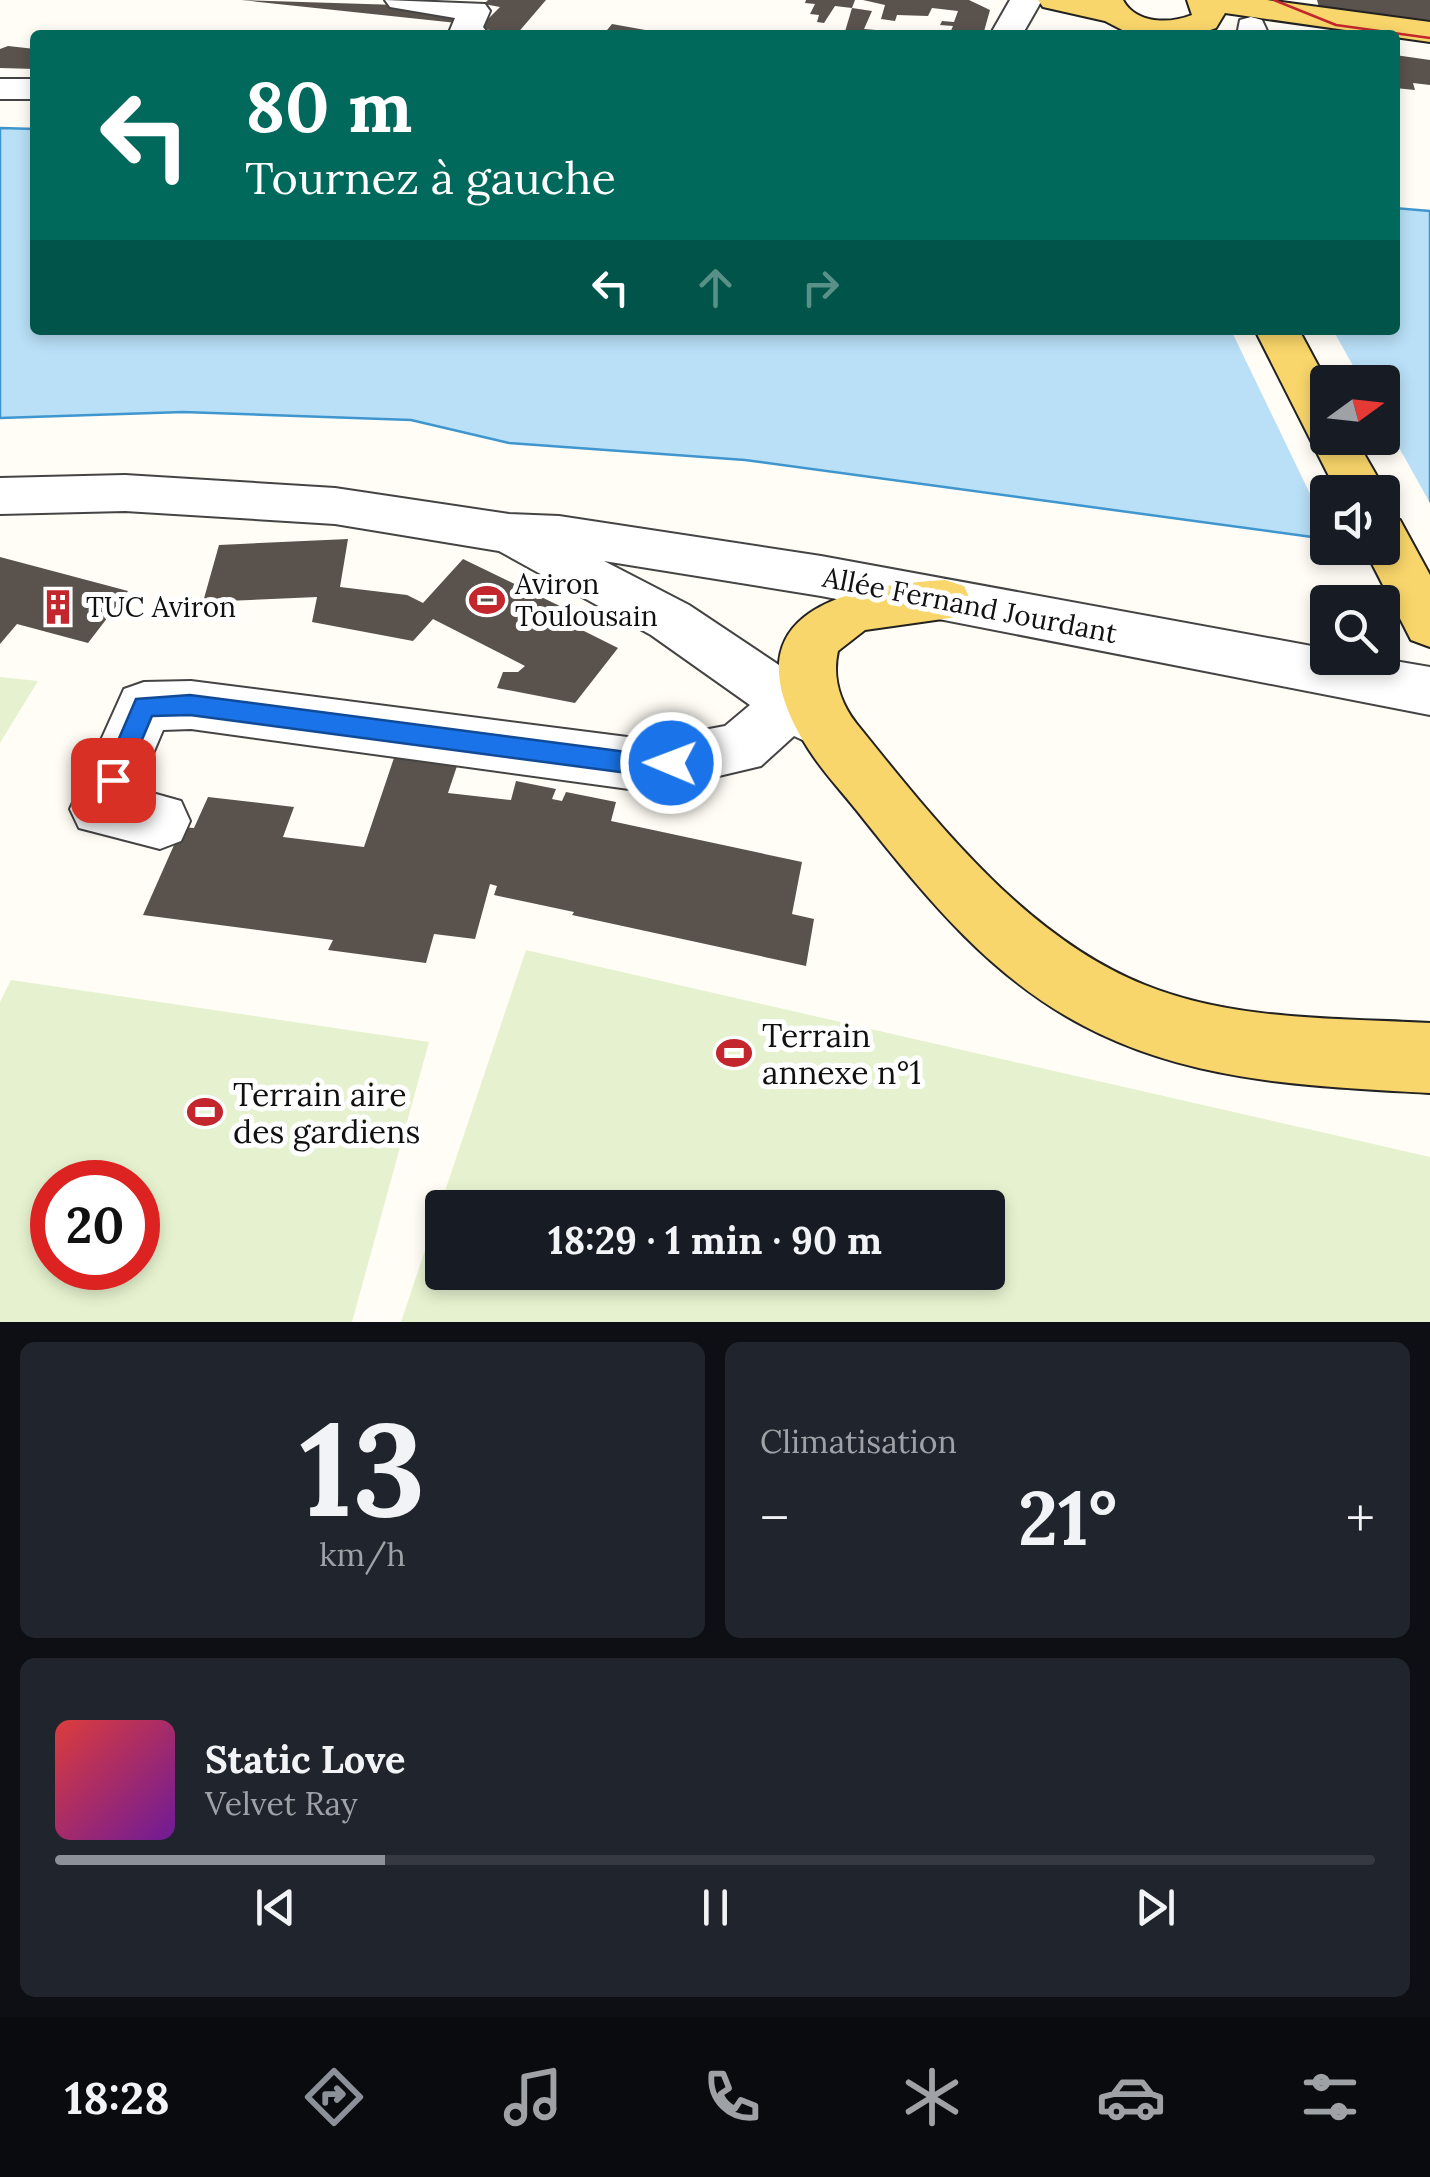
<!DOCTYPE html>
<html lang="fr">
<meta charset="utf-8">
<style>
body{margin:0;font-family:Lora,serif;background:#20242c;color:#f1f3f6;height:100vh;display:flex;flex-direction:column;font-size:38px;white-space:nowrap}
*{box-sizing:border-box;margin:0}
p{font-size:32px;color:#9ea1a6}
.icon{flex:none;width:55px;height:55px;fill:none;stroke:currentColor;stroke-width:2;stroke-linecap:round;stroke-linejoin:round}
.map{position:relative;height:1322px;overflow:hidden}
.side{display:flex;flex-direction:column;gap:20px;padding:20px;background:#0d0f14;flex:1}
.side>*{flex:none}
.top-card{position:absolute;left:30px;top:30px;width:1370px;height:305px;border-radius:10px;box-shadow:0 5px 15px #0003;background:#00695c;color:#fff;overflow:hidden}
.needle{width:65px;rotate:75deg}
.controls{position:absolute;left:1310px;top:365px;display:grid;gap:20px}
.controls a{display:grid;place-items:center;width:90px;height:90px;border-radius:10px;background:#171b24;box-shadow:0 5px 15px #0003;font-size:50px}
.speed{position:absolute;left:30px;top:1160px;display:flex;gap:20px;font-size:50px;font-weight:700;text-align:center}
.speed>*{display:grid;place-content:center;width:130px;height:130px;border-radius:50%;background:#171b24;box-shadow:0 5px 15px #0003;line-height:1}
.speed .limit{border:15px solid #d22;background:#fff;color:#111}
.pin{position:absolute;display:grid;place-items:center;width:85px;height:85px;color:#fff;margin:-42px;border-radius:20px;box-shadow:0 5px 15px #0006}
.me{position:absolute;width:110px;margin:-55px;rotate:271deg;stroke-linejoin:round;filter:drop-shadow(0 0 8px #0008)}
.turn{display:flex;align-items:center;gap:35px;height:210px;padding:0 50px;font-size:45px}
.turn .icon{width:130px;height:130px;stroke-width:2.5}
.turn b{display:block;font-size:70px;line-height:85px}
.lanes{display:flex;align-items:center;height:95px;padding:0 50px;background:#0003;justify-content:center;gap:50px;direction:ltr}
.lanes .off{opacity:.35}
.big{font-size:75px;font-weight:700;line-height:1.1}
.side .widget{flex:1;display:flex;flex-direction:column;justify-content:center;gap:15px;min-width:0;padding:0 35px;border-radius:15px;background:#20242c}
.side .dial{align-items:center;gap:0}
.dial b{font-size:130px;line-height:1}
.song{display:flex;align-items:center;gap:30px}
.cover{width:120px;height:120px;border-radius:15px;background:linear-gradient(135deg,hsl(0 70% 55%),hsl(280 70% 35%))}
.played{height:10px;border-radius:5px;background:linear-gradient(90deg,#8c9099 25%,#363941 25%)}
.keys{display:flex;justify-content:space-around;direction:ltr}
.heat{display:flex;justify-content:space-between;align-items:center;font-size:55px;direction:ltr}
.side .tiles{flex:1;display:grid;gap:20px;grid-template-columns:1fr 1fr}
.widget:last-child{grid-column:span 2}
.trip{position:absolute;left:425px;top:1190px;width:580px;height:100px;border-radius:10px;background:#171b24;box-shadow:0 5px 15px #0003;font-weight:700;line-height:100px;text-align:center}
.tab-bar{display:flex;height:160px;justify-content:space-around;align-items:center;background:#090b0e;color:#9ea1a6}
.tab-bar .icon{width:70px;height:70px}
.tab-bar .on{color:#8c9099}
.tab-bar b{font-size:45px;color:#f1f3f6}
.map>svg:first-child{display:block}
</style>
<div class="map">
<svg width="1430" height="1322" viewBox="0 0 1430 1322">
<rect width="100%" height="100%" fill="#fffdf5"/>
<path fill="#e6f2cf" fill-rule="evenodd" d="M0 677 38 681 0 743Z
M526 950 1430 1157V1322H401ZM442 1208H988V1272H442Z
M11 980 429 1042 352 1322H0V1002ZM52 1182H138V1268H52Z"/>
<path fill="#b9e0f7" stroke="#3f96cf" stroke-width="2.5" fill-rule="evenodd" d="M0 128 35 129V330H1395V208L1430 211V552L1382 492H1328L1327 539 745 460 509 443 411 420 183 412 0 418ZM1328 382H1382V438H1328Z"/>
<path fill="#fffdf5" d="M1231 330H1333L1362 382H1328V438H1382L1383 419 1430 503V557L1379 549 1382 548V492H1328L1327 529Z"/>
<path fill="#5a524d" d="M241 0 398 5 454 13 457 23Z
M488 0H546L516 35 479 28 500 7 484 4Z
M806 0H855L852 8 835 6 824 23 817 22 819 15 810 14 815 4 805 3Z
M863 0H969L990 10 983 35H949L953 26 940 25 942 21 954 22 958 11 932 8 928 16 897 15 895 21 881 19 885 5Z
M1317 0H1430V24L1320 11Z
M852 8 872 11 864 29 876 30 875 35H844Z
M612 24 662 33V35H603Z
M8 46 35 49V69L0 68V49Z
M1395 55 1430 60V85L1413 83 1415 90 1395 88Z
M348 539 340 587 407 595 423 603 463 559 570 611 562 620 618 648 575 703 497 688 503 672H518L525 666 433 619 413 641 312 622 317 597 203 602 219 545Z
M0 557 128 591 88 643 17 624 0 644Z
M396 752 459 760 448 793 511 800 516 781 556 789 552 799 562 801 566 792 616 802 611 821 802 862 792 914 814 919 806 966 572 915 574 912 494 895 497 886 490 884 475 939 434 934 426 963 328 950 333 940 143 915 182 827 194 828 208 797 294 807 283 837 364 847Z"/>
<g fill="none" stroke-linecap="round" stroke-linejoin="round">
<defs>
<path id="minor" d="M385 0 485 4 490 11 483 27 489 35H453L450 30 455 18 390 7Z
M1010 0H1042L1022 35H990Z
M1251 17 1262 20 1269 35H1237L1240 20Z
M0 79H35V99H0Z
M125 475 335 488 509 514 559 516 821 556 1328 649V658H1377L1430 667V715L821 596 604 561 689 605 842 707 851 724 842 741 822 749 794 736 761 766 651 792 191 729 163 730 138 789 181 801 190 821 181 841 160 849 79 828 70 809 124 689 144 682 191 681 651 740 725 726 750 705 651 635 499 551 335 524 125 511 0 514V478Z"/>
<path id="major" d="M1038 0H1123C1136 24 1169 24 1192 15L1187 0H1267L1430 22V42L1225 13 1216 28 1196 35H1132L1105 21 1043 7Z
M1255 330H1299L1328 384V438H1355L1386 492 1382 497V492H1337Z
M1382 515 1400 520 1430 575V647L1411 640 1364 548H1382Z
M945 580 964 586 971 601 964 616 865 630 838 651C832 677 840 702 856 723 935 821 1025 937 1145 985 1234 1021 1336 1018 1430 1023V1093C1311 1086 1192 1083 1084 1026 992 978 929 901 865 821 847 797 825 775 809 750 724 617 835 586 945 580Z"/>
</defs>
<use href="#minor" stroke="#444" stroke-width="4"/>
<use href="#major" stroke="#222" stroke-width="4"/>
<use href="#minor" fill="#fff" fill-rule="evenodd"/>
<use href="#major" fill="#f9d66b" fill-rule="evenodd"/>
<path stroke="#c4262e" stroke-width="2.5" d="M1274 0 1336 25 1430 38"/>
</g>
<path fill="#1a73e8" stroke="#114b97" stroke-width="2.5" d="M190 695 650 755 671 753 683 763 680 771 650 776 190 715 152 716 122 787H105L101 780 136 699Z"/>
<defs>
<symbol id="stadium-bare" viewBox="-9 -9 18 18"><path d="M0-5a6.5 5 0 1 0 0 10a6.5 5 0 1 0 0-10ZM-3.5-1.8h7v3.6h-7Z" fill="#c4262e" stroke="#fff" stroke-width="2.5" paint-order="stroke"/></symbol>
<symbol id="building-bare" viewBox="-9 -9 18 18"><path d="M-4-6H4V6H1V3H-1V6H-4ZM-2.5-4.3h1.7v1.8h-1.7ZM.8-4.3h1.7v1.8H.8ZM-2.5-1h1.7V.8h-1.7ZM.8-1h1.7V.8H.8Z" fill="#c4262e" stroke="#fff" stroke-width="2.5" paint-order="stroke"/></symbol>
</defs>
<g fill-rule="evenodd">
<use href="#stadium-bare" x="462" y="575" width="50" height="50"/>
<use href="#building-bare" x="33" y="582" width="50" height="50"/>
<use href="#stadium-bare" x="709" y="1028" width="50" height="50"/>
<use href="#stadium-bare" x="180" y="1087" width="50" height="50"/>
</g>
<g text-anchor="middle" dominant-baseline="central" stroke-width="10" stroke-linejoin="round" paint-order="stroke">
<g font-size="28" fill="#111" stroke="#fff" text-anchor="start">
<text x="515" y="584">Aviron<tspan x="515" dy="32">Toulousain</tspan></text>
<text x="86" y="607">TUC Aviron</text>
</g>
<g font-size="28" fill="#111" stroke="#fff">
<text transform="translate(970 605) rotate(11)">Allée Fernand Jourdant</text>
</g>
<g font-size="32" fill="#111" stroke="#fff" text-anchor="start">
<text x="762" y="1035">Terrain<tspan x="762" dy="37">annexe n°1</tspan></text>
<text x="233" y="1094">Terrain aire<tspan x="233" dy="37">des gardiens</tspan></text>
</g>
</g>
</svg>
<div class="controls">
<a><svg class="needle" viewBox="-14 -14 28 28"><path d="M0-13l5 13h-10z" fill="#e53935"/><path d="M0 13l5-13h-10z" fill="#9ea1a6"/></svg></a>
<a><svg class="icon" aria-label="sound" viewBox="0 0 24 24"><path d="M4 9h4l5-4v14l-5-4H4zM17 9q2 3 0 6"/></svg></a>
<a><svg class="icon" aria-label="search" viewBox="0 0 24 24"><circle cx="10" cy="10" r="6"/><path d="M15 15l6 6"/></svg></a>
</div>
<div class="speed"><div class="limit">20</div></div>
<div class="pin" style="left:113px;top:780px;background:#d93025"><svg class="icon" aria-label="arrive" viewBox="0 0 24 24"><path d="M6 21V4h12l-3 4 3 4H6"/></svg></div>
<svg class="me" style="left:671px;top:763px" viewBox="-20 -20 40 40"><circle r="17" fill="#1a73e8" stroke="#fff" stroke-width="3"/><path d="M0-11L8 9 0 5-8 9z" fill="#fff"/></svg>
<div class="trip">18:29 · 1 min · 90 m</div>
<div class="top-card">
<div class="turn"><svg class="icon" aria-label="left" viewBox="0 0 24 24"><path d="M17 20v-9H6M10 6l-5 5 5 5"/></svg><div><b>80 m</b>Tournez à gauche</div></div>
<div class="lanes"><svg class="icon" aria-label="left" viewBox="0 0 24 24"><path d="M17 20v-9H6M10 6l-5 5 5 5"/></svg><svg class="icon off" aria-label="ahead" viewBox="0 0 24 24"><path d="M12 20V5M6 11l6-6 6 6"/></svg><svg class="icon off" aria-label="right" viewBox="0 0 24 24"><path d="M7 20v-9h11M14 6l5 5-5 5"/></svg></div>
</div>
</div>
<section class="side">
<div class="tiles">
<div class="widget dial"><b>13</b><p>km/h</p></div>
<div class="widget"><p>Climatisation</p>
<div class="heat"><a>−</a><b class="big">21°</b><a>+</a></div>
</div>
<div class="widget">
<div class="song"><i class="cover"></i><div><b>Static Love</b><p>Velvet Ray</p></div></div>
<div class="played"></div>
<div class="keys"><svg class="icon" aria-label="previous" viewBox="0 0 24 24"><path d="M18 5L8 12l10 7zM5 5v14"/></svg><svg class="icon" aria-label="pause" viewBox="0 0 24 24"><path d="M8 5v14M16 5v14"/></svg><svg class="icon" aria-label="next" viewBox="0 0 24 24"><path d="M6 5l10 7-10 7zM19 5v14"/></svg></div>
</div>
</div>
</section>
<nav class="tab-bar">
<b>18:28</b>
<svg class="icon on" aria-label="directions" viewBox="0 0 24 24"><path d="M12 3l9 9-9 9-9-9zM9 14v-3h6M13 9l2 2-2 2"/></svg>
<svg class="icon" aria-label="music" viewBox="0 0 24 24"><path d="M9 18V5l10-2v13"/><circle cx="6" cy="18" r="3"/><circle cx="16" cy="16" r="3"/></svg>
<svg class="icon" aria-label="phone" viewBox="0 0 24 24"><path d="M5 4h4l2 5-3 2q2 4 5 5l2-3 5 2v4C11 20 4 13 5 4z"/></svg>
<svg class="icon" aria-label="climate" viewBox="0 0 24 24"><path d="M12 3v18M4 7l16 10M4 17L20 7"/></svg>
<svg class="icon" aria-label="car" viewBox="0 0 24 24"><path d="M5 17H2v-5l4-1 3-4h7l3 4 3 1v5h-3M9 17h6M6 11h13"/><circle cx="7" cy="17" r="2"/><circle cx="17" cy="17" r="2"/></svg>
<svg class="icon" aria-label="filters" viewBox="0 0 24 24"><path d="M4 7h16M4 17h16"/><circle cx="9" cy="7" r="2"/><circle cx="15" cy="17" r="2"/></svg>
</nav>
